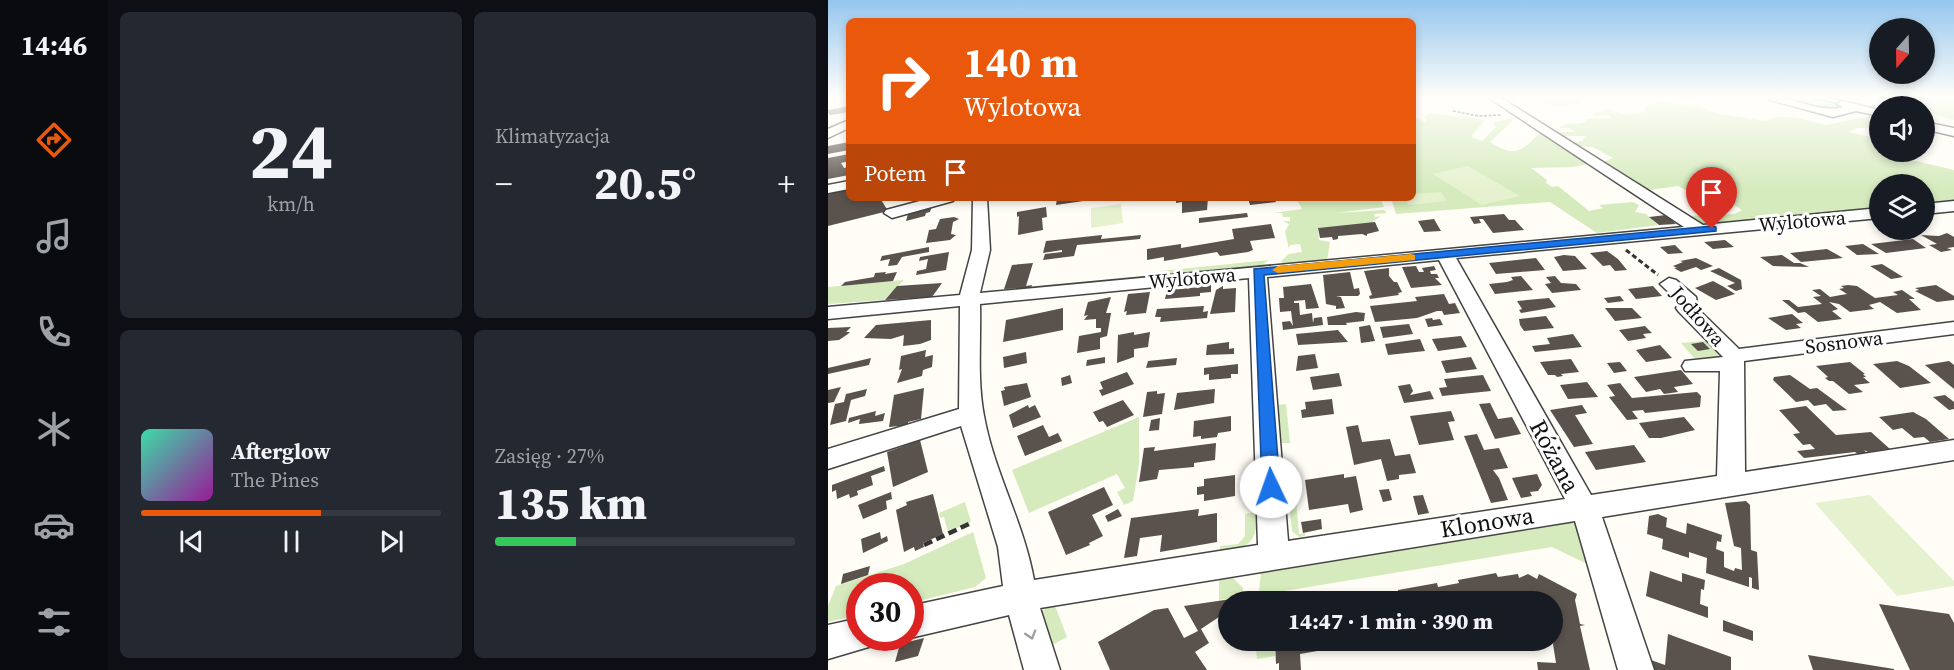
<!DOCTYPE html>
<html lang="pl">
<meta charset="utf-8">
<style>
body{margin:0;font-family:"Source Serif 4",serif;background:#242831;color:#f1f3f6;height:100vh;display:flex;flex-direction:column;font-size:22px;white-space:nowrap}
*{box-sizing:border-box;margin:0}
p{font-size:20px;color:#9ea1a6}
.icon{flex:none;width:33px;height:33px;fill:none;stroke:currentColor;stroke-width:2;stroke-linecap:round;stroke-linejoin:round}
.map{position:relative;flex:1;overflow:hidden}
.panel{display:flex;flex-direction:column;gap:12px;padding:12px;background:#0d0f14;width:720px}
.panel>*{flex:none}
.top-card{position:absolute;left:18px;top:18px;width:570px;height:183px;border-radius:9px;box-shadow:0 3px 9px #0003;background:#ea580c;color:#fff;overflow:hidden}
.needle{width:39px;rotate:200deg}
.buttons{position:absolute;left:1041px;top:18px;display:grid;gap:12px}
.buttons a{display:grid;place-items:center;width:66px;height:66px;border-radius:50%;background:#171b24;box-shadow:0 3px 9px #0003;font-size:30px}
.speed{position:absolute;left:18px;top:573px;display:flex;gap:12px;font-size:30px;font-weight:700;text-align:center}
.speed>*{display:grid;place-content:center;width:78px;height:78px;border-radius:50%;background:#171b24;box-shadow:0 3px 9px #0003;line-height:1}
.speed .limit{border:9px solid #d22;background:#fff;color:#111}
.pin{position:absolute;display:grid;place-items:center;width:51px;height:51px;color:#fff;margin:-62px -26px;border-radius:50% 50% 50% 0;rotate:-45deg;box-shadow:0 0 6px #0007}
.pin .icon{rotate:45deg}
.me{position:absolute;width:66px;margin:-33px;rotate:357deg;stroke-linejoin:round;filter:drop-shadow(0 0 4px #0008)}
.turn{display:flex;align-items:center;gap:21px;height:126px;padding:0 18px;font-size:27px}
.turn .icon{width:78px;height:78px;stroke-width:2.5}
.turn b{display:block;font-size:42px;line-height:51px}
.then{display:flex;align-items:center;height:57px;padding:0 18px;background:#0003;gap:12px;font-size:22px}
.big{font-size:45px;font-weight:800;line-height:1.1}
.panel .tile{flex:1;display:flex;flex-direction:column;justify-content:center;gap:9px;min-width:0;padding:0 21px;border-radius:9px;background:#242831}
.panel .dial{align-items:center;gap:0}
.dial b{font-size:78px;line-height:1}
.song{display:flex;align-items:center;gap:18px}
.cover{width:72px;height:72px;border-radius:9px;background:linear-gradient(135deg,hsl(160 70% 55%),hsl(300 70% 35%))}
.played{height:6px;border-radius:3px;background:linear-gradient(90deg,#ea580c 60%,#363941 60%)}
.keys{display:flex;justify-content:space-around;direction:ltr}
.heat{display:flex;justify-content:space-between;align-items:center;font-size:33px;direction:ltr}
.charge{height:9px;border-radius:4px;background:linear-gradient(90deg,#34c759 27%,#363941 0)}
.panel .tiles{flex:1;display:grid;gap:12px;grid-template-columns:repeat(2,1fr)}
.trip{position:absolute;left:390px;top:591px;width:345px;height:60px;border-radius:30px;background:#171b24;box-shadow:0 3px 9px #0003;font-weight:800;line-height:60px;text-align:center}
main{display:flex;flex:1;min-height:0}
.dock{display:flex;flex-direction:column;width:108px;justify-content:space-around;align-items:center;background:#090b0e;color:#9ea1a6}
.dock .icon{width:42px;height:42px}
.dock .selected{color:#ea580c}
.dock b{font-size:27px;color:#f1f3f6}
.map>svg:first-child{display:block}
</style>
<main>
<nav class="dock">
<b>14:46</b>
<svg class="icon selected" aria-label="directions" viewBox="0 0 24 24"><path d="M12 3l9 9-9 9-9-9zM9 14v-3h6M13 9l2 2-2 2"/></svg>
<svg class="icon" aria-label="music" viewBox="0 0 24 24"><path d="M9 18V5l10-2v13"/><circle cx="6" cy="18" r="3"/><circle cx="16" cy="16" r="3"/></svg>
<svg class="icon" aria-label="phone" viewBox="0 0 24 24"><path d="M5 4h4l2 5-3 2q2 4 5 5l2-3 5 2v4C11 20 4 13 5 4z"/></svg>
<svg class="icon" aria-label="climate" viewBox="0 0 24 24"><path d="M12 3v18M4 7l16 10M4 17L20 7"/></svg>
<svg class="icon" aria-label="car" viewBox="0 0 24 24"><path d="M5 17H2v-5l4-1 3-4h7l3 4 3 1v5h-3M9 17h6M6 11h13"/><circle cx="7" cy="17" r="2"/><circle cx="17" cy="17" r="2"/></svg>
<svg class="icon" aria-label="filters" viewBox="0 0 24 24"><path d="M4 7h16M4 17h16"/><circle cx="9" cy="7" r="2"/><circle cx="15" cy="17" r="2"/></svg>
</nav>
<section class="panel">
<div class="tiles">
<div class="tile dial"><b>24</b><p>km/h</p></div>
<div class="tile"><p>Klimatyzacja</p>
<div class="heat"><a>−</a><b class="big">20.5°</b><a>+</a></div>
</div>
<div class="tile">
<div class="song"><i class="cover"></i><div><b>Afterglow</b><p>The Pines</p></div></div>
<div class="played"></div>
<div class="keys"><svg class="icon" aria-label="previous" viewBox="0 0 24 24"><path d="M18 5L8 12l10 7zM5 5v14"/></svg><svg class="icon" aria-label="pause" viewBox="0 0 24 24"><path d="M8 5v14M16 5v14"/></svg><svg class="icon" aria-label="next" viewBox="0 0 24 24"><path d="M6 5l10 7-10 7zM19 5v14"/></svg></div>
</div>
<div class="tile"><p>Zasięg · 27%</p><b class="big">135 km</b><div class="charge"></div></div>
</div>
</section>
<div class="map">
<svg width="1126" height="670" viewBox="0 0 1126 670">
<rect width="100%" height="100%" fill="#fffdf5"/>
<path fill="#d5ebbd" d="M703 96H758L761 97 751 99 752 103 727 107Z
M1032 96H1126V120L1097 112 1096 106H1074Z
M831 102 872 107 892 114 936 121 948 117 969 118 998 125 1051 114V127L1029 128 1021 132 1051 139 1052 152H1062L1071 157 1126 170V200L1097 203 1096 184H1052L1051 207 896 222 897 223 870 224 859 216 906 214 914 210 893 197 898 192 887 188 858 190 850 186 821 190 775 162 785 158 765 147 751 146 745 143 754 141 758 136H734L728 132H748L741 128H731C739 121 750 126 759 121L757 119 783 118 780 115 766 116 765 113 782 109 796 115 817 112 816 107Z
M601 113 653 119 656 121 643 137 654 141 668 127 665 123 688 117 662 142C687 158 692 152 712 133L719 134 764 163 745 167 703 168 719 180 718 183 724 187 730 186 761 211 775 208 771 205 805 202 811 205 807 212 818 214 830 225 769 233 722 202 568 214 563 198H585V116L597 122 599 119 595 116Z
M468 198H552L556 207 508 213 556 210 559 213 546 214 547 217 553 216 542 224 490 228 491 240 502 242 499 260 455 264 453 261 461 254 474 252 472 244 462 245 461 249 457 232 461 224 455 221H462V217H455L454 213H445L474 209Z
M441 260 435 264H445L321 276 332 271Z
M76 280 56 300 0 304V287Z
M875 341 883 342 895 353V360L866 358 853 343Z
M458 404 462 443H454L450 405Z
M311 417V464L305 501 296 505 289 492 297 488 289 474 201 513 184 470Z
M466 478 471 534 477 533V536L471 537 464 531 459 481Z
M137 502 143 522 120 532 116 517 112 518 111 513Z
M429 512C429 544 422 547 392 551V546L410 544 417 536V514Z
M748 522 771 575H762L759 564 724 547 444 593 431 591 433 573Z
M145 532 158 578 147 587 83 603 82 586H32L31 615 0 622V606L8 586 76 564Z
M405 578 415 588 413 601H404V598L391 600V580Z
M226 603 239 637 218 648 212 612Z
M427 641H446L447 656 429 659Z"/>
<path fill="#e6f2cf" d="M640 166 692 196 654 205 605 174Z
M613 192 619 201 580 205 577 198H585V194Z
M293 204 295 223 263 228V208Z
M1042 495 1126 581V586L1069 596 987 503Z"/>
<path fill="#b9e0f7" stroke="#3f96cf" stroke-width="1.5" d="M958 96H979L1022 107 1003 112 951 98Z"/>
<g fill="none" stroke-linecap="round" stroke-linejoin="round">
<path stroke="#3f96cf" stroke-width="2" d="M995 96 1039 107
M1096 122 1108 125"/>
</g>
<path fill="#5a524d" d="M21 106V112L2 115 0 112V110Z
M21 142V150L0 154V146Z
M21 154V161L13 163 16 168 21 167V175L0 179V158Z
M21 189V198H52L60 211 0 226V194Z
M229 198H269V199L228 205Z
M380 198 379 210 354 213V202L348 203V199Z
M420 198H446L448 202 422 205Z
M104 206 102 212 98 213 97 216 78 221 81 210Z
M218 207 219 217 214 218 215 230 190 235 191 216 189 217V212Z
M419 213 420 217 371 223V218Z
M676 214 681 220H687L696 230 665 233 655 219H651L653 223 646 224 642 217Z
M838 215 848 224 831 225 821 217Z
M126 217 131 219 125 222 123 234 128 235 122 240 98 243 101 230 108 229 112 219Z
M606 219 613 231 596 232 590 221Z
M547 222 551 231 539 234V236L534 234 510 236V239L505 240 504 237 492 238 490 228Z
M443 224 447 238 422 241 425 250 420 252 392 256 389 252 336 261V257L319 260V249L353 244V248L406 239 404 229Z
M1119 233 1126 237V247L1119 248 1124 250 1113 252 1101 245 1109 244 1093 235 1111 236Z
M274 235 273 239 313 235 312 239 249 245 246 256 215 260 217 254 234 252V250L215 253 218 241Z
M1085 239 1098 248 1058 253 1043 244Z
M897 240 906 247 885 249 876 242Z
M1035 244 1051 254 1029 255 1017 246Z
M847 245 855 253 840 254 832 247Z
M101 247V252L74 257 69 265 60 266 62 259 52 261 54 256Z
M999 249 1015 258 973 262 962 253Z
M779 251 790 259 799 270 787 271 782 265 775 266 762 253Z
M121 252 118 270 88 275 89 271 98 269 100 259 91 261 92 257Z
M736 255 747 256 759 269 735 271 726 257Z
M954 255 966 263H972L981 267 945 266 932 257Z
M708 258 717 270 668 274 661 263Z
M868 258 885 266 873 270 868 267 853 272 846 268H849L845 266 855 262 852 261Z
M205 263 198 286 204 285 203 288 176 289 184 265Z
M1054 264 1075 277 1063 279 1042 266Z
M588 266 591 272H596L594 268 606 266 608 270 602 271 603 274H609L611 278H607L614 285 583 288 574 267Z
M561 268V276L566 282H569L574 292 570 293 571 295 542 299 541 296 544 295 536 271Z
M891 268 913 280 914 289 908 291 899 286 907 283 882 271Z
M58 272 57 274 69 272 65 281 13 286 17 282 46 277 47 273Z
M522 272 526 289 531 288 532 294 530 296H508L513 297 517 308 508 309V306L498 304 495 275Z
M693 276 705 290 667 294 661 284 679 282 685 280 683 277Z
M727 276 733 283 748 284 753 290 724 293 717 284 723 283 718 277Z
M885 281 896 287 907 294 888 300 867 288Z
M114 283 104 297 57 300 69 286Z
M383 283V292L372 293V296L337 299 339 290 373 287 374 284Z
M483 284 491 308 478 309 477 300 466 301V303H471L472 315 484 313 485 323 486 318 494 317 495 325 455 330 454 322 462 321 465 326 463 311 452 312 451 298H456L455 287Z
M1020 285 1029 286 1047 298 1070 295 1065 292 1074 290 1087 299H1081L1093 310 1069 313 1052 302 1041 305 1046 309 1022 312 1011 304 1001 302 1010 309 1004 311 1014 319 990 322 977 312 970 313 954 300H961L970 307 994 304 985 297 993 296 984 290 992 289 1002 297 1013 295 1019 294 1011 289 1016 288 1013 286Z
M1108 285 1126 296V300L1109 302 1087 291 1091 290 1087 288Z
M395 286V289L408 288 407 312 382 314 388 290Z
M825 286 834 296 808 299 800 289Z
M322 292 318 313 298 315 299 311 296 312 300 294Z
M616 294 621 304 627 303 632 313 616 315 614 311H609L589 318 547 322 542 306 589 301 587 297Z
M792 296 796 301 780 303 776 298Z
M283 297 278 313H283L279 336 272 338V349L249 353 251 336 273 332V328H268V319L256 320 260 315 256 316 260 302Z
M721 298 728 307 693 313 691 310 694 309 689 301Z
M376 306 375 312 380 311 379 318 332 322 333 317H327L329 309Z
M235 308V330L175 342 178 320Z
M777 308H804L814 318 787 321Z
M528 312 537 313 536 321 518 323 519 325H500L499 317Z
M964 314 975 323 968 324 973 328 958 330 940 318Z
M718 316 726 328 696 331 692 325 691 319Z
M604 318 605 320 612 319 615 325 600 327 597 319Z
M103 320V340L92 344 75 346 76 335 63 339 36 338 48 325Z
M581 324 585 334 555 338 552 327Z
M542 325 547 341 533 343 531 327Z
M817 326 824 333 815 334 818 338 800 341 791 330Z
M23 327 18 332H22L20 334 11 340 0 341V328Z
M510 330 520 342 470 345 468 334Z
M306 332V335L322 332 320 347 306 349V357L289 363 290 335Z
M745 334 754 347 707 352 704 346 722 344 719 338Z
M633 336 639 347 610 351 604 339Z
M592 339 597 351 560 355 557 344Z
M401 342V349L406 348V354L378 355 379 345Z
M875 342 882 349 870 351 863 344Z
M832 345 844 358 818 362 808 350Z
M98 350 97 357 105 355 104 367 95 370 94 376 69 383 74 369 71 370 73 356Z
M198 352 199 363 176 368 175 357Z
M487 354 490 368 468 371 470 356Z
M277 357V363L258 366 259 360Z
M643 357 649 369 618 373 613 361Z
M43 358 41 365 0 374V368Z
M349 358 348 365 318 368 320 361Z
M743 359 751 372 733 374 735 376 729 377 727 375H720L712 362Z
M1069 361 1081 366 1103 383 1072 388 1045 364Z
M1121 361 1126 365V389L1097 365Z
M792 362 799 371 786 373 779 363Z
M1022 362 1037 374H1035L1038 377H1035L1042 383 1026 385 1035 392 1021 394 1005 381H1001L997 378 1000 377 988 366Z
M410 364V374H403V378L381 380V374L376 375V368Z
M853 370 865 384 846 387 850 392 836 394 832 389 818 392 806 377Z
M299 372 306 384 274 396 271 390 275 389 272 382Z
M511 373 514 386 485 390 482 377Z
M242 375 244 383 234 386 233 378Z
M655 375 663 391 614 396 611 388 619 387 616 379Z
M962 375 982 389 989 388 1019 410 1005 411 998 404 986 406 980 400 968 402 945 380 946 377Z
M759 382 770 397 740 399 732 385Z
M199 383 203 397 176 406 173 391 177 390 176 387Z
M792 383 804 398 869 392 873 396 872 407 817 413 815 410 804 411 810 419 799 420 781 397 787 396 779 385Z
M582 384 585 391 582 395 602 391 606 399 576 403 570 386Z
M13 387 6 402 0 403V390Z
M96 388 93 419 80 422V425L61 427 66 395Z
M39 389 37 396 23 400 18 421 2 425 7 404 16 402 18 394Z
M387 389 386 403 346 410 349 393Z
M329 391V394L337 393 334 414 315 417 319 392Z
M1117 395 1126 402V409L1121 410 1105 397Z
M504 399 506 414 474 418 473 410 478 409 477 402Z
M295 400 306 415 279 427 275 421 271 422 265 412Z
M662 403 670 419 684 417 693 434 667 439 651 404Z
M200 405 201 408 207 405 213 417 185 428 181 415Z
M754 405 759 413 747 415 765 444 746 447 722 410Z
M978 406 1008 435 1043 432 1062 449 1040 452 1036 450 1041 455 1032 456 1027 452 976 458 969 451 987 449 982 444 975 445 965 434 972 433 951 410Z
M48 411 47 416 57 413 55 421 31 424 32 419 20 423 21 418Z
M623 411 627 421 620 422 626 440 591 445 582 416Z
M1085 412 1098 419 1121 439 1102 442 1096 437 1086 438 1074 428 1065 430 1051 417Z
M403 416V431L390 433 389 437 373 439V436L365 437 366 421Z
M856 417 867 430 833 438H821L811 423Z
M332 418 331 430 321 431 323 420Z
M215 425 221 437 230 433 234 441 197 456 189 436Z
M530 425 534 442 562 439 567 456 582 454 588 473 571 475V479L559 481 553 459 526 465 518 427Z
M649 434 656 450 671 448 680 468 665 470 671 478 680 500 663 503 636 436Z
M92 440 100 472 65 487 59 452Z
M388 443 387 460 366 463V467L331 470 329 479 311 482 316 448 327 447 326 451Z
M806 445 818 462 768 470 757 452Z
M56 466 57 471 43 476 45 485 29 491 30 495 22 498 21 494 9 499 8 490 4 492V485Z
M516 474V478L528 476 535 510 522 513 520 504 481 510 477 480Z
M709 474 714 485 710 491 702 492 704 496 693 498 684 478Z
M407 475V496L376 501V494L369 495V487L376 486V479Z
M276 487 285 505 264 515 275 536 261 543 262 545 238 555 220 512Z
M561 489 564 500 555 502 551 490Z
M63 492 64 499 58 501 59 509 35 519 30 505Z
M105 494 115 534 95 543 96 547 87 551 86 547 76 552 68 510 79 505 78 502Z
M595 495 601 513 590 515 585 496Z
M918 501 922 505 923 550 929 552 931 590 924 588V578L921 577V587L878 573 879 558 861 552V558L834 549 835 539 819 534 821 516 830 514 839 518 838 527 858 534 859 523 894 535 893 542 889 541 888 549 896 552V567L906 571 907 568 914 570 913 548 906 546 897 503Z
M290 509 294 516 280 522 277 516Z
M371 509 370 516 389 513V542L332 552 334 535 312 538 309 556 296 558 303 518Z
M493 519 494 529 475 533 473 522Z
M52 532 53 539 59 536 60 541 35 553 33 539Z
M42 566 40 575 13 584 15 574Z
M822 571 854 582V573L877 580 876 590 873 589 872 604 880 607V618L818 596Z
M668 573 670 577 690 574 691 578 700 574 709 579 711 574 749 594 747 600 752 624 757 625 752 626 762 670H710L709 662 728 663 725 644 731 632 724 629V602H510L550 593V597L570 594V590L609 583 610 587 631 583 630 580Z
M403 599 400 611 373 629 381 643 367 652 379 670H282L270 642 326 610 340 608 356 638 370 631 356 606Z
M1051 604 1121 614 1126 623V670H1082Z
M895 620 925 631V641L895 631Z
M840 634 903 657V670H823L820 659 837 665Z
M96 638 90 656 67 662 72 644Z
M447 640H541V642L472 654 473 670H451V663L448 664Z
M980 655 1066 669V670H985Z"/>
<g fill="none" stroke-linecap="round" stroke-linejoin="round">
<defs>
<path id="minor" d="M658 96H670L875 225 1052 208V218L628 258 763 495 889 476 892 371H857L854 366 857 361 895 357 851 312 848 308 852 303 832 284 841 278 848 280 868 297 870 309 911 349 1126 322V334L916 361 917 472 1126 440V460L774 517 826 670H790L747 521 212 608 232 670H196L181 615 82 638H81L82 606 175 586 170 547 133 426 0 469V449L131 409 132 306 0 319V307L132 295 144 250 145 198H159L162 250 152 293 856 227ZM611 260 737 499 460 541 439 277ZM421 278 430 545 206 580C196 523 166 472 156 416 149 380 153 340 152 304Z
M942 96C964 96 992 114 1015 107L1009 104 1014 101 1052 110V116L1028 111 1005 117 942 100Z
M21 120V128L0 138V129Z
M1096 122 1126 128V136L1096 129Z
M21 181V189L0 193V185Z
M103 198H127L125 201 64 218 56 213 58 210Z
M1126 201V211L1096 214V204Z
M32 618V638H48L44 646 0 659V625Z"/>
</defs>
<use href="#minor" stroke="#444" stroke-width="3"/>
<path stroke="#333" stroke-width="1.5" stroke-dasharray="3 1.5" stroke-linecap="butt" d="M625 111 651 116 673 115"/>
<path stroke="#333" stroke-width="3" stroke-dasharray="5 3" stroke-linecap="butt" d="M798 250 830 275"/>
<path stroke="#333" stroke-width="4.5" stroke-dasharray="9 4.5" stroke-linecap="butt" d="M96 545 143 523"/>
<use href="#minor" fill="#fff" fill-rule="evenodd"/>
</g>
<defs><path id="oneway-chevron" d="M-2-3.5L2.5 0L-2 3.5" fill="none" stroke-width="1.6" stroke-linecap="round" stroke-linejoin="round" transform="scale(1.5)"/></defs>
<use stroke="#a0a0a0" href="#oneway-chevron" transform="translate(203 635) rotate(73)"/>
<linearGradient id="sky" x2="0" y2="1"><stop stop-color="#95c6ee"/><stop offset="0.51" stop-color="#fffefa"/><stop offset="1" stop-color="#fffefa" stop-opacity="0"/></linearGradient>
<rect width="1126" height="190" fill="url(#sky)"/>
<path fill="#1a73e8" stroke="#114b97" stroke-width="1.5" d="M884 226 888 227V231L436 275 452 487 449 492H437L434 487 426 269Z"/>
<path fill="#f59e0b" d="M583 254 587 255V260L450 273 444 270 450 266Z"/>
<g text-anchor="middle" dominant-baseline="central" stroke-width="6" stroke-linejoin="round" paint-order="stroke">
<g font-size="20" fill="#111" stroke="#fff">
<text transform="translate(974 221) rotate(-5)">Wylotowa</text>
<text transform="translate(364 278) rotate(-5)">Wylotowa</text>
<text transform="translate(870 316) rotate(49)">Jodłowa</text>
<text transform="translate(1016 342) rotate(-7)">Sosnowa</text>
</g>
<g font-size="24" fill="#111" stroke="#fff">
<text transform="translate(727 456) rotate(62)">Różana</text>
<text transform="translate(659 522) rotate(-9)">Klonowa</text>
</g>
</g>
</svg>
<div class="buttons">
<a><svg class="needle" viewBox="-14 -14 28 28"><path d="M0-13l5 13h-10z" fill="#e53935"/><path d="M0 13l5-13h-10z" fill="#9ea1a6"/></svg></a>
<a><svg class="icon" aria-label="sound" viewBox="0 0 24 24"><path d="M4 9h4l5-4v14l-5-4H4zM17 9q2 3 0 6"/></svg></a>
<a><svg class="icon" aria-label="layers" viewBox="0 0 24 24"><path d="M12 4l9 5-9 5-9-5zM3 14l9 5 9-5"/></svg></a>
</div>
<div class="speed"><div class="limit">30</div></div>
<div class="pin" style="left:884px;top:229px;background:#d93025"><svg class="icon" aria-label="arrive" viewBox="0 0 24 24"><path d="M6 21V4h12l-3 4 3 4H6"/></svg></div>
<svg class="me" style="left:443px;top:487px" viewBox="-20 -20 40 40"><circle r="19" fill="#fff"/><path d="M0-13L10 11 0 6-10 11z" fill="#1a73e8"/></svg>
<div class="trip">14:47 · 1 min · 390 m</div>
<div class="top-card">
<div class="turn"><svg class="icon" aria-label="right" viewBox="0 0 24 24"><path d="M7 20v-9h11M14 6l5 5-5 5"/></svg><div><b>140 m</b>Wylotowa</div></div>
<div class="then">Potem<svg class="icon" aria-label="arrive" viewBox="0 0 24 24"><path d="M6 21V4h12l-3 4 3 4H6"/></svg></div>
</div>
</div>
</main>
